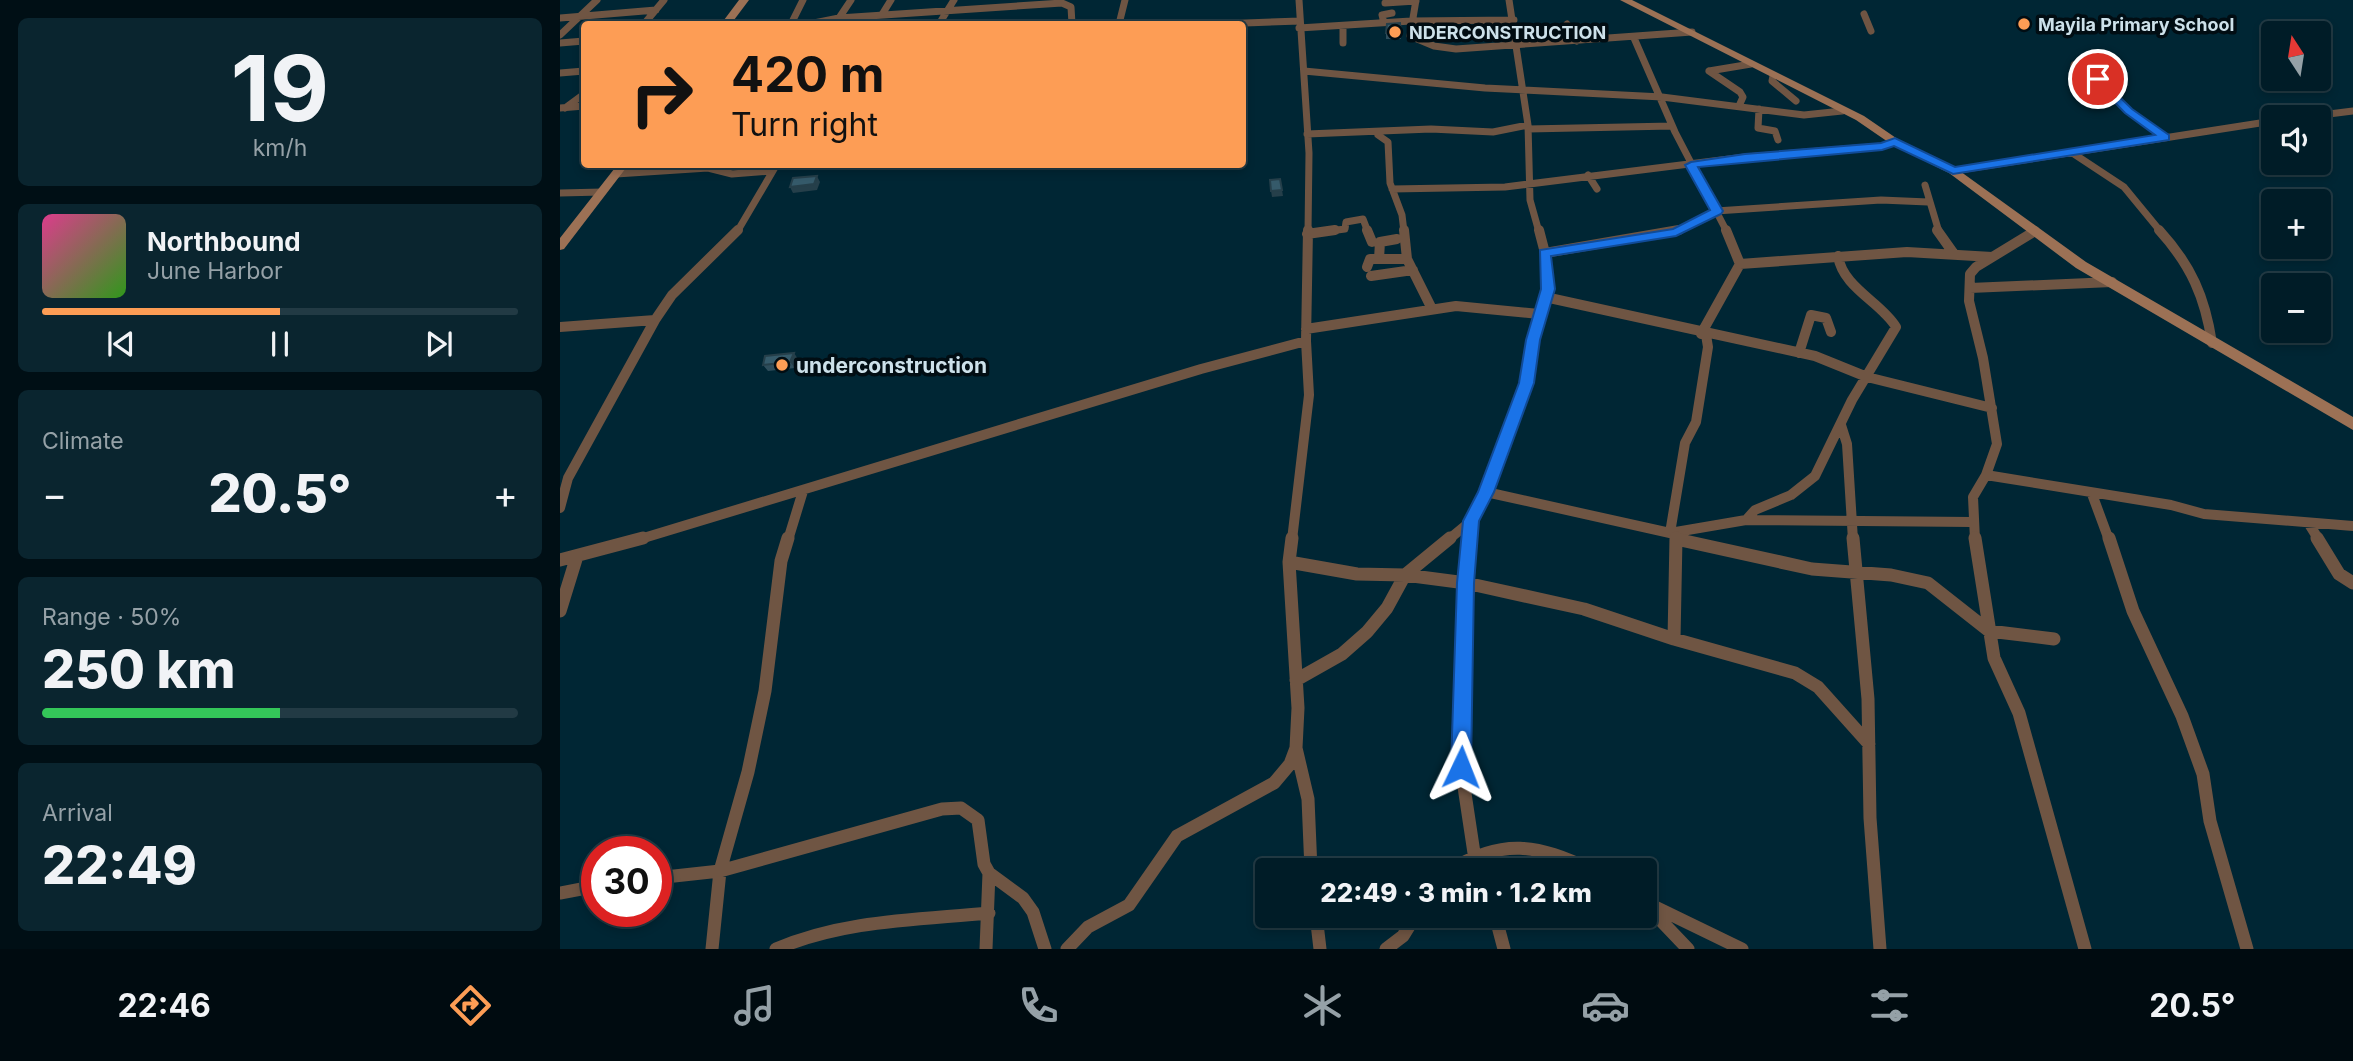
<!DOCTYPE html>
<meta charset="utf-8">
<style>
body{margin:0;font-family:Inter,sans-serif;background:#0a252f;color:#f1f3f6;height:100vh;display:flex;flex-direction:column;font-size:26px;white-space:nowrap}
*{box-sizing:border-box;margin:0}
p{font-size:23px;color:#95a1a7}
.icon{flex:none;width:38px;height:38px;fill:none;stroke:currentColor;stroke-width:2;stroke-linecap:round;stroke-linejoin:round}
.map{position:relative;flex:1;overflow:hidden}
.details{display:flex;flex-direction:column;gap:18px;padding:18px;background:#000f15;width:560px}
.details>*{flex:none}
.guide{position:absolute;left:21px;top:21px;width:665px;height:147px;border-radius:7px;box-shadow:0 4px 10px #0003,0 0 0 2px #223a44;background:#fd9d55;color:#111;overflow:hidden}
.needle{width:46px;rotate:348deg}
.tools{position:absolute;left:1701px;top:21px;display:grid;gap:14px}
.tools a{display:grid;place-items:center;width:70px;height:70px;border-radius:7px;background:#001c27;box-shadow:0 4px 10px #0003,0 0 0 2px #223a44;font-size:35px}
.speed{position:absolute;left:21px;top:836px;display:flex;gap:14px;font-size:35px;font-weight:700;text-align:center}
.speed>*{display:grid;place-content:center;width:91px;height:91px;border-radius:50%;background:#001c27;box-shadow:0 4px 10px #0003,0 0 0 2px #223a44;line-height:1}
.speed .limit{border:10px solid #d22;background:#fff;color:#111}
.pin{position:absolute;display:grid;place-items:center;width:60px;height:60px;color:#fff;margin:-30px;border:4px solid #fff;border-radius:50%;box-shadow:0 2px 7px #0007}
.me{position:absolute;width:77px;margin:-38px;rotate:2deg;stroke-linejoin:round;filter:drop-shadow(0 0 5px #0008)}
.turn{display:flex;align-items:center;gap:24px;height:147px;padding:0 35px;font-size:32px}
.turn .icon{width:91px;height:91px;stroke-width:2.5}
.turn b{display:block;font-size:49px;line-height:60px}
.big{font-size:52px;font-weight:800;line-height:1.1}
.details .tile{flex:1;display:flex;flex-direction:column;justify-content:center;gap:10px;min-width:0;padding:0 24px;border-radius:10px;background:#0a252f}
.details .dial{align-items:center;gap:0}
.dial b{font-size:91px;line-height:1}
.song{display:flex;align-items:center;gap:21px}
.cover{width:84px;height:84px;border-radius:10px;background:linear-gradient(135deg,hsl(330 70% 55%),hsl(110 70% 35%))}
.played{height:7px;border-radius:4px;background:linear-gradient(90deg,#fd9d55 50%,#223a44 50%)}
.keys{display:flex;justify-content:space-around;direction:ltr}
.heat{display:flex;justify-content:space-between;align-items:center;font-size:38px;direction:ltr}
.charge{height:10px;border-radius:5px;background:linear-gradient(90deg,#34c759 50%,#223a44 0)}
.trip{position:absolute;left:695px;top:858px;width:402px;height:70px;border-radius:7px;background:#001c27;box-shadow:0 4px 10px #0003,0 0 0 2px #223a44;font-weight:800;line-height:70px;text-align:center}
.menu{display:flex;height:112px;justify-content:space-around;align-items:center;background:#000b10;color:#95a1a7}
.menu .icon{width:49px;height:49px}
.menu .active{color:#fd9d55}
.menu b{font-size:32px;color:#f1f3f6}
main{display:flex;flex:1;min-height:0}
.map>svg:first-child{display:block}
</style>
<main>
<section class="details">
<div class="tile dial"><b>19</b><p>km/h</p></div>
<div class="tile">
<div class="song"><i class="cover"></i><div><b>Northbound</b><p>June Harbor</p></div></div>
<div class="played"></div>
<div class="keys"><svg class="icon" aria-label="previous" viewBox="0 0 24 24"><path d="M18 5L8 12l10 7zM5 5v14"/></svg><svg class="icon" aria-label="pause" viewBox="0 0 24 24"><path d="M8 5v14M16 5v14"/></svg><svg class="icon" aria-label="next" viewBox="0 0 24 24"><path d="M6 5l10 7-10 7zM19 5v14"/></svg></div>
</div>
<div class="tile"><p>Climate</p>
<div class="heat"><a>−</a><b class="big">20.5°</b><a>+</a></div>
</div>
<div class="tile"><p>Range · 50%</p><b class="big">250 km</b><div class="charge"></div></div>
<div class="tile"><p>Arrival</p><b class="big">22:49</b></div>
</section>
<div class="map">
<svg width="1793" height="949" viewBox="0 0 1793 949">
<rect width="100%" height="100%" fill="#002634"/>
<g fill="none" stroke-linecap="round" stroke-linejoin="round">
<path stroke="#6f5543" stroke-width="7" d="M739 0 749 153 748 232
M856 0 850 36 874 46 896 49 1132 32
M949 0 968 125 970 200 979 232
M825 3 856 1
M1304 14 1311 31
M0 18 96 10
M279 18 502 3 511 7 512 24
M318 21 331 0
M824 23 822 15 832 13
M84 24 104 0
M231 24 243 0
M249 24 279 18 291 0
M379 24 394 0
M559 24 565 0
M658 24 740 21
M1007 24 1017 41
M783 26V43
M739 28 851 21 954 20
M0 35 37 0
M1074 38 1115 132 1167 232
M0 43 24 41
M1514 65 1530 72 1569 111 1605 137
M744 71 925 88 1102 97 1244 115 1282 111
M1149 71 1180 92 1183 97 1179 106
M1149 71 1191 64
M0 73 24 71
M1213 76 1212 81 1236 101
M0 108 24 106
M5 108 24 94
M1199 109 1198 128 1215 131 1218 140
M1745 117 1793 111
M968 129 1112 126
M747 134 871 129 933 132 968 125
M818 135 828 142 830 183 842 215 844 232
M1514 154 1564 187 1601 232
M1393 171 1713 121
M56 174 148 168 172 174 212 171
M1028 175 1037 189
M1365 185 1379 232
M832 189 945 187 1185 157 1323 146 1335 142
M0 193 42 192
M177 232 217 164
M762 232 785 229 786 222 803 219 808 232
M1116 232 1156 211 1321 200 1368 202"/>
<path stroke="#6f5543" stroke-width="10" d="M807 230 812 242
M844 230 847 259 872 309
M1377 230 1394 254
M1599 230C1631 265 1645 297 1652 343
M747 234 775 230
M985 253 1119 230
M819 259 820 242 837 239
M1180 264 1347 252 1432 257
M807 267 810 259H847
M811 276 853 270
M1410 288 1552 282
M985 297 1255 356 1307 377 1432 408
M0 327 95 320
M746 329 896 306 979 314
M1141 334 1180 264 1166 230
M1239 353 1251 315 1266 318 1271 332
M1281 425 1287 444 1293 540
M1426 475 1611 505 1644 514 1793 526
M926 492 1110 533 1186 520 1412 522
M1532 494 1549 540
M0 508 8 478 95 320 112 295 178 230
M1186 520 1195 510 1231 495 1255 476 1292 400 1336 327C1321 302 1283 288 1278 256
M1749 524 1759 540
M1110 533 1125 443 1136 422 1148 347 1146 335
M1116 539 1120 540
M77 540 641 369 746 341
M228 540 243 491
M732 540 749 395 746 341 748 230
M888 540 911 521
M909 540 911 521 926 492 961 401 979 314 988 289 985 253 979 230
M1116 540V534
M1415 540 1413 497 1426 475 1437 444 1423 358 1409 301 1410 274 1416 267 1475 231"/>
<path stroke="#6f5543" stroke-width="13" d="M732 538 729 562 738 708 736 748 748 799 751 870
M910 538 901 767 914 853 920 870
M1293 538 1308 699 1310 818 1320 949
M1415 538 1434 658 1459 713 1525 949
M1549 538 1573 611 1622 716 1643 774 1650 821 1687 949
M1757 538 1779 574 1793 583
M1116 539 1252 569 1331 575 1368 583 1429 631 1494 639
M0 560 83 538
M729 562 797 574 845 575 906 583 1024 609 1114 639 1235 673 1258 687 1309 744
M0 611 17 556
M1114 639 1116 538
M736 680 782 654 807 632 827 608 845 575 890 538
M890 870C943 838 977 844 1031 870
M96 878 160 871 382 809 401 808 418 820 424 864 429 873 463 898 473 912 485 949
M0 893 37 886
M1085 902 1182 949
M1087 906 1128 949
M756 915 760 949
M935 915 944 949
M152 949 160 871 188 772 205 691 221 561 228 538
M216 949C284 920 356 920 429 913
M426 949 429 873
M507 949 528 927 569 905 617 836 714 783 730 764 736 748
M826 949 843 936 856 915"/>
<path fill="#9c7155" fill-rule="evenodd" d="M179 0H189L171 24H161Z
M1060 0H1072L1304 116 1339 140 1397 169 1526 262 1793 417V430L1516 268 1389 173 1331 144 1296 120Z
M58 164H69L4 249 0 250V238Z"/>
</g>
<path fill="#2e4d5b" d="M840 23 841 39H826V33Z
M238 359 235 368 208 371 203 365Z"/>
<path fill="#253f4a" d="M257 176 260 182 257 190 233 193 230 187Z
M722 190 723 196 712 197 711 191Z
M234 353 238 359 235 368 230 362Z"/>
<path fill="#355a6a" stroke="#253f4a" stroke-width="2" d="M840 23 841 33H826L827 24Z
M257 176 254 184 230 187 233 178Z
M720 179 722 190 711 191 710 180Z
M234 353 230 362 203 365 205 356Z"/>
<path fill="#1a73e8" stroke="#114b97" stroke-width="2" d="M1538 76 1572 109 1609 135V140L1393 174 1334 146 1322 150 1138 167 1163 211 1161 214 1116 236 991 256 995 289 980 340 974 383 934 492 919 521 914 583 911 767 908 774 901 776 894 774 891 767 897 583 903 521 918 492 959 383 966 340 981 289 980 250 1113 229 1150 210 1125 165 1131 162 1185 154 1321 143 1335 138 1395 167 1595 135 1565 113 1534 81V77Z"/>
<g fill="#fd9d55" stroke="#010d13" stroke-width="2.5">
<circle cx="1464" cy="24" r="7"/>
<circle cx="835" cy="32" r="7"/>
<circle cx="222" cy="365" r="7"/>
</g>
<g text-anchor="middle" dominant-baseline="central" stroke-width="7" stroke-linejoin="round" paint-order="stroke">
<g font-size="18" font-weight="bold" fill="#cde1ea" stroke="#010d13" text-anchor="start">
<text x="1478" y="24">Mayila Primary School</text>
<text x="849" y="32">NDERCONSTRUCTION</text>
</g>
<g font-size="21" font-weight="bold" fill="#cde1ea" stroke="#010d13" text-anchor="start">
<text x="236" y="365">underconstruction</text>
</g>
</g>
</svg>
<div class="tools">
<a><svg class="needle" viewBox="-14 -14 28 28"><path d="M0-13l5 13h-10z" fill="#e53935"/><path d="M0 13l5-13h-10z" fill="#95a1a7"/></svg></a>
<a><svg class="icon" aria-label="sound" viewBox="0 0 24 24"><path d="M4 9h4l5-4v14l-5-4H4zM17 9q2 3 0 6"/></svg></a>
<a>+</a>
<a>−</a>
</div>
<div class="speed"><div class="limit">30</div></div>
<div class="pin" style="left:1538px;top:79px;background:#d93025"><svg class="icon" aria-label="arrive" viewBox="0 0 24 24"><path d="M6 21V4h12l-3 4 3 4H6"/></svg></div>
<svg class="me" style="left:901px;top:767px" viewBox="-20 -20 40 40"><path d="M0-17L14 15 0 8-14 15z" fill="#1a73e8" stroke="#fff" stroke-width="4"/></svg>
<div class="trip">22:49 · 3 min · 1.2 km</div>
<div class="guide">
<div class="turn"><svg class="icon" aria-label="right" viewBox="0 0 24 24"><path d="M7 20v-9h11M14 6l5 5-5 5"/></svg><div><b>420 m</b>Turn right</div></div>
</div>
</div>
</main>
<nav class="menu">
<b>22:46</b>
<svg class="icon active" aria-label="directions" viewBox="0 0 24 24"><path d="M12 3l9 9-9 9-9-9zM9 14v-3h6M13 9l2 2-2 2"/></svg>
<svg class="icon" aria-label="music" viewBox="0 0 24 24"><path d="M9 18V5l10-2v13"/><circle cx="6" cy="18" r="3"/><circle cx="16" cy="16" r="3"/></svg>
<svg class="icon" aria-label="phone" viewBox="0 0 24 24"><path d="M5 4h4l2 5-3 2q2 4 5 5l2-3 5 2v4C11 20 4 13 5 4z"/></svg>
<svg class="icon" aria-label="climate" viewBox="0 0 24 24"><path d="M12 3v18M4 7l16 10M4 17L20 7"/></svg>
<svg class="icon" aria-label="car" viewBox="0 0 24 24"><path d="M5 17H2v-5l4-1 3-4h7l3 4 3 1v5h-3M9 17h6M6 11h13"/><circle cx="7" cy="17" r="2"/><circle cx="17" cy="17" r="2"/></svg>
<svg class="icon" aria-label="filters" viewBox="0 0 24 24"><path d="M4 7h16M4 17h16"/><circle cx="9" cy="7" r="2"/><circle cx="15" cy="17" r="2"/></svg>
<b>20.5°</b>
</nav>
